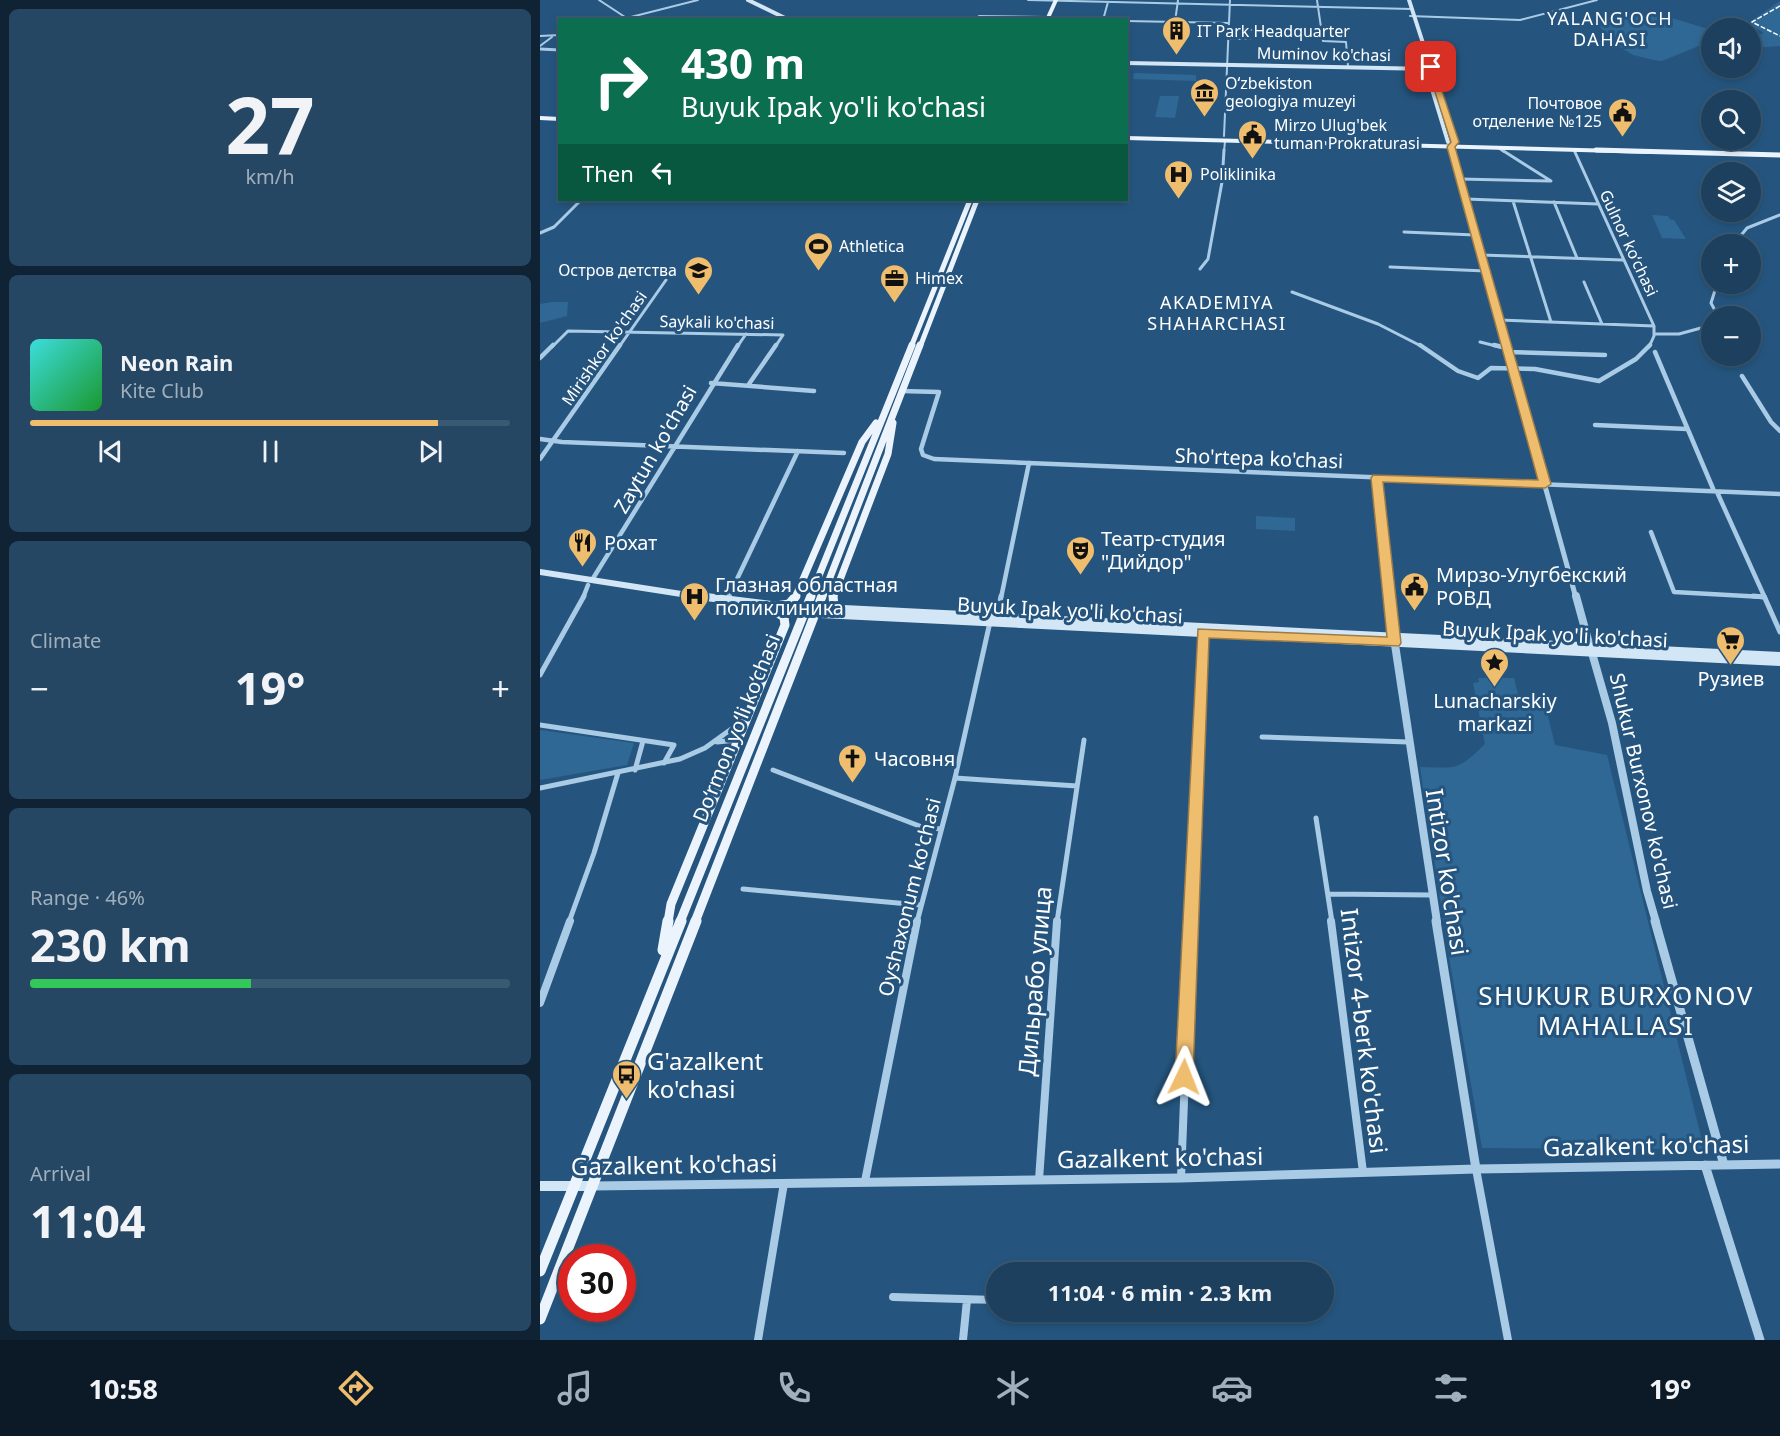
<!DOCTYPE html>
<meta charset="utf-8">
<style>
body{margin:0;font-family:"Noto Sans",sans-serif;background:#254764;color:#f1f3f6;height:100vh;display:flex;flex-direction:column;font-size:22px;white-space:nowrap}
*{box-sizing:border-box;margin:0}
p{font-size:20px;color:#a0afbc}
.icon{flex:none;width:33px;height:33px;fill:none;stroke:currentColor;stroke-width:2;stroke-linecap:round;stroke-linejoin:round}
.map{position:relative;flex:1;overflow:hidden}
.side{display:flex;flex-direction:column;gap:9px;padding:9px;background:#0f2334;width:540px}
.side>*{flex:none}
.guide{position:absolute;left:18px;top:18px;width:570px;height:183px;border-radius:0px;box-shadow:0 3px 9px #0003,0 0 0 2px #3a5973;background:#0b6e4f;color:#fff;overflow:hidden}
.buttons{position:absolute;left:1161px;top:18px;display:grid;gap:12px}
.buttons a{display:grid;place-items:center;width:60px;height:60px;border-radius:50%;background:#1c405e;box-shadow:0 3px 9px #0003,0 0 0 2px #3a5973;font-size:30px}
.speed{position:absolute;left:18px;top:1244px;display:flex;gap:12px;font-size:30px;font-weight:700;text-align:center}
.speed>*{display:grid;place-content:center;width:78px;height:78px;border-radius:50%;background:#1c405e;box-shadow:0 3px 9px #0003,0 0 0 2px #3a5973;line-height:1}
.speed .limit{border:9px solid #d22;background:#fff;color:#111}
.pin{position:absolute;display:grid;place-items:center;width:51px;height:51px;color:#fff;margin:-26px;border-radius:12px;box-shadow:0 3px 9px #0006}
.me{position:absolute;width:66px;margin:-33px;rotate:2deg;stroke-linejoin:round;filter:drop-shadow(0 0 4px #0008)}
.turn{display:flex;align-items:center;gap:21px;height:126px;padding:0 24px;font-size:27px}
.turn .icon{width:78px;height:78px;stroke-width:2.5}
.turn b{display:block;font-size:42px;line-height:51px}
.then{display:flex;align-items:center;height:57px;padding:0 24px;background:#0003;gap:12px;font-size:22px}
.big{font-size:45px;font-weight:700;line-height:1.1}
.side .widget{flex:1;display:flex;flex-direction:column;justify-content:center;gap:9px;min-width:0;padding:0 21px;border-radius:9px;background:#254764}
.side .dial{align-items:center;gap:0}
.dial b{font-size:78px;line-height:1}
.song{display:flex;align-items:center;gap:18px}
.cover{width:72px;height:72px;border-radius:9px;background:linear-gradient(135deg,hsl(180 70% 55%),hsl(130 70% 35%))}
.played{height:6px;border-radius:3px;background:linear-gradient(90deg,#efbd6e 85%,#3a5973 85%)}
.keys{display:flex;justify-content:space-around;direction:ltr}
.heat{display:flex;justify-content:space-between;align-items:center;font-size:33px;direction:ltr}
.charge{height:9px;border-radius:4px;background:linear-gradient(90deg,#34c759 46%,#3a5973 0)}
.trip{position:absolute;left:446px;top:1262px;width:348px;height:60px;border-radius:30px;background:#1c405e;box-shadow:0 3px 9px #0003,0 0 0 2px #3a5973;font-weight:700;line-height:60px;text-align:center}
.tab-bar{display:flex;height:96px;justify-content:space-around;align-items:center;background:#0b1a26;color:#a0afbc}
.tab-bar .icon{width:42px;height:42px}
.tab-bar .on{color:#efbd6e}
.tab-bar b{font-size:27px;color:#f1f3f6}
main{display:flex;flex:1;min-height:0}
.map>svg:first-child{display:block}
</style>
<main>
<section class="side">
<div class="widget dial"><b>27</b><p>km/h</p></div>
<div class="widget">
<div class="song"><i class="cover"></i><div><b>Neon Rain</b><p>Kite Club</p></div></div>
<div class="played"></div>
<div class="keys"><svg class="icon" aria-label="previous" viewBox="0 0 24 24"><path d="M18 5L8 12l10 7zM5 5v14"/></svg><svg class="icon" aria-label="pause" viewBox="0 0 24 24"><path d="M8 5v14M16 5v14"/></svg><svg class="icon" aria-label="next" viewBox="0 0 24 24"><path d="M6 5l10 7-10 7zM19 5v14"/></svg></div>
</div>
<div class="widget"><p>Climate</p>
<div class="heat"><a>−</a><b class="big">19°</b><a>+</a></div>
</div>
<div class="widget"><p>Range · 46%</p><b class="big">230 km</b><div class="charge"></div></div>
<div class="widget"><p>Arrival</p><b class="big">11:04</b></div>
</section>
<div class="map">
<svg width="1240" height="1340" viewBox="0 0 1240 1340">
<rect width="100%" height="100%" fill="#25557e"/>
<path fill="#2f6895" d="M1240 1V46L1211 48V38L1224 33 1209 24 1210 22Z
M1078 15 1129 17 1171 30V41L1122 61 1114 60 1093 55 1069 40 1056 21Z
M594 73 656 75V81L593 79Z
M620 96H639L635 118 615 117Z
M1112 215 1128 216 1130 219H1128L1134 220 1146 239 1122 238Z
M12 302H28L27 316 0 323V304Z
M716 516 755 518V531L716 529Z
M938 678H974L980 702 1005 704 1015 745 1067 755 1164 1149 942 1148 909 957 880 767C918 768 917 771 945 744L933 683 939 682Z
M0 730 94 743 87 765 0 780Z"/>
<g fill="none" stroke-linecap="round" stroke-linejoin="round">
<path stroke="#aacbe6" stroke-width="2" d="M59 0 88 19
M488 0 872 9
M777 0 783 41 806 42 808 66
M870 16 980 20 1057 0
M87 18 158 0
M507 19 531 20
M434 20 439 16 504 17
M563 20 568 2
M586 21 689 23
M635 22 638 0
M689 29 782 31
M0 36 20 35
M688 39H710
M0 46 12 37
M684 136 690 0
M958 148 964 152
M684 152 685 141"/>
<path stroke="#aacbe6" stroke-width="3" d="M1034 150 1114 326V336L1109 347
M920 179 1011 181 962 150
M926 199 1058 204
M973 201 1011 322
M1014 202 1037 258
M864 232 935 235
M0 233 14 227 41 200
M1194 244 1207 228 1240 215
M941 255 1083 260
M850 267 946 271
M660 269 668 259 682 182 684 150
M1044 282 1062 324
M1177 284 1171 303 1178 316
M752 292 838 324 883 347
M959 320 1114 326
M1116 334H1139L1172 325
M940 342 960 347
M12 347 28 331 243 335 235 347
M79 347 126 280
M197 347 206 334"/>
<path stroke="#aacbe6" stroke-width="4.5" d="M880 345 918 371 938 378 951 368 995 369 1059 381 1096 359 1110 345
M954 345 967 348
M968 352 1065 355
M1115 352 1174 491
M0 358 13 345
M1202 376 1231 422 1240 431
M171 383 274 391
M209 384 236 345
M361 391 399 392 381 449 383 455 394 459 1240 494
M1055 425 1147 429
M0 439 22 442 304 453
M0 459 80 345
M837 478 850 598
M1177 492 1225 598
M1111 532 1134 592 1224 597
M52 580 198 345
M43 598 48 585
M188 598 258 451
M461 598 489 463"/>
<path stroke="#aacbe6" stroke-width="5" d="M850 596 854 637
M1213 596 1224 597
M1224 596 1240 632
M185 605 189 596
M457 617 461 596
M0 675 44 596
M0 725 134 745 124 763
M722 737 868 742
M177 742 197 740
M95 770 103 741
M233 770 382 827 401 829
M415 778 537 786
M0 788 140 759 165 748 204 720
M776 818 792 922
M203 889 380 905
M788 894 892 895
M29 922 54 853 78 773
M377 922 415 778 450 622
M517 922 544 740
M651 922 663 631"/>
<path stroke="#aacbe6" stroke-width="8" d="M791 921 823 1172
M0 1003 30 921
M936 1169 968 1340
M641 1178 651 921
M499 1180 517 921
M325 1181 377 921
M353 1297 456 1300
M218 1340 244 1183
M423 1340 427 1300"/>
<path stroke="#aacbe6" stroke-width="3" d="M0 49 20 50
M911 147 912 152"/>
<path stroke="#aacbe6" stroke-width="4.5" d="M912 150 966 347"/>
<path stroke="#aacbe6" stroke-width="5" d="M966 345 1036 598"/>
<path stroke="#aacbe6" stroke-width="8" d="M1036 596 1050 647
M854 638 897 922
M1052 653 1072 723 1107 891 1116 922"/>
<path stroke="#aacbe6" stroke-width="9" d="M896 921 936 1169
M1115 921 1184 1165
M1165 1165 1220 1340
M53 1186 641 1178 936 1169 1240 1164"/>
<path stroke="#d3e6f5" stroke-width="4" d="M208 0 249 20
M869 0 915 142
M586 63 891 69
M888 76 908 142"/>
<path stroke="#d3e6f5" stroke-width="6" d="M0 572 167 598"/>
<path stroke="#d3e6f5" stroke-width="8" d="M158 596 239 606
M195 607 253 613
M284 608 1240 656
M281 614 1240 662"/>
<path stroke="#d3e6f5" stroke-width="10" d="M0 1186H53"/>
<path stroke="#ebf4fd" stroke-width="4" d="M507 20 516 0
M0 118 20 119
M586 138 1114 152"/>
<path stroke="#ebf4fd" stroke-width="5" d="M1056 150 1240 155
M371 347 430 200
M380 347 437 200"/>
<path stroke="#ebf4fd" stroke-width="7" d="M255 598 322 442 336 423
M270 598 372 345
M282 598 380 345
M293 598 348 454 353 423"/>
<path stroke="#ebf4fd" stroke-width="9" d="M293 596 294 606 301 609
M236 606 249 604 256 596
M128 922 131 904 245 625 244 617 234 611
M140 922 271 596
M155 922 282 596"/>
<path stroke="#ebf4fd" stroke-width="11" d="M123 950 128 921
M0 1271 141 921
M0 1319 156 921"/>
<path stroke="#fff" stroke-width="1.5" stroke-dasharray="5 2" stroke-linecap="butt" d="M1240 6 1212 22 1240 36"/>
<path stroke="#d3e6f5" stroke-width="8" d="M256 607 284 608
M253 613 281 614"/>
</g>
<path fill="#efbd6e" stroke="#9b7b48" stroke-width="1.5" d="M891 65 894 67 919 142 915 147 1011 484 1005 488 843 482 861 643 859 646 669 638 653 1077 651 1084 644 1086 638 1084 635 1077 658 629 847 637 831 478 833 475 998 480 907 147 911 142 887 67Z"/>
<defs>
<symbol id="building-pin" viewBox="-11 -11 22 30"><path d="M0 17L-7.5 6A9.5 9.5 0 1 1 7.5 6Z" fill="#efbd6e" stroke="#25557e"/><path d="M-4-6H4V6H1V3H-1V6H-4ZM-2.5-4.3h1.7v1.8h-1.7ZM.8-4.3h1.7v1.8H.8ZM-2.5-1h1.7V.8h-1.7ZM.8-1h1.7V.8H.8Z" fill="#111"/></symbol>
<symbol id="museum-pin" viewBox="-11 -11 22 30"><path d="M0 17L-7.5 6A9.5 9.5 0 1 1 7.5 6Z" fill="#efbd6e" stroke="#25557e"/><path d="M0-6L6-3V-2H-6V-3ZM-5-1h2V3h-2ZM-1-1h2V3h-2ZM3-1h2V3H3ZM-6 4H6V6H-6Z" fill="#111"/></symbol>
<symbol id="civic-pin" viewBox="-11 -11 22 30"><path d="M0 17L-7.5 6A9.5 9.5 0 1 1 7.5 6Z" fill="#efbd6e" stroke="#25557e"/><path d="M-.6-6.5H3V-4.5H.6V-3L4-1V1h2V6H-6V1h2V-1L-.6-3ZM-1.2 2.5V6h2.4V2.5Z" fill="#111"/></symbol>
<symbol id="hospital-pin" viewBox="-11 -11 22 30"><path d="M0 17L-7.5 6A9.5 9.5 0 1 1 7.5 6Z" fill="#efbd6e" stroke="#25557e"/><path d="M-5-5h3v3.5h4V-5h3V5h-3V1.5h-4V5h-3Z" fill="#111"/></symbol>
<symbol id="stadium-pin" viewBox="-11 -11 22 30"><path d="M0 17L-7.5 6A9.5 9.5 0 1 1 7.5 6Z" fill="#efbd6e" stroke="#25557e"/><path d="M0-5a6.5 5 0 1 0 0 10a6.5 5 0 1 0 0-10ZM-3.5-1.8h7v3.6h-7Z" fill="#111"/></symbol>
<symbol id="school-pin" viewBox="-11 -11 22 30"><path d="M0 17L-7.5 6A9.5 9.5 0 1 1 7.5 6Z" fill="#efbd6e" stroke="#25557e"/><path d="M0-5L7-2L0 1L-7-2ZM-4 1L0 2.5L4 1V4Q0 6-4 4Z" fill="#111"/></symbol>
<symbol id="office-pin" viewBox="-11 -11 22 30"><path d="M0 17L-7.5 6A9.5 9.5 0 1 1 7.5 6Z" fill="#efbd6e" stroke="#25557e"/><path d="M-6-3h4V-5.5h4V-3h4V5H-6ZM-1-4.5V-3h2v-1.5ZM-6 0V1H6V0Z" fill="#111"/></symbol>
<symbol id="restaurant-pin" viewBox="-11 -11 22 30"><path d="M0 17L-7.5 6A9.5 9.5 0 1 1 7.5 6Z" fill="#efbd6e" stroke="#25557e"/><path d="M-5-6h1v4h1v-4h1v4h1v-4h1v5L-1.5 .5V6h-2V.5L-5-1ZM5-6V6H3V1.5H1.5Q1.5-4 5-6Z" fill="#111"/></symbol>
<symbol id="theatre-pin" viewBox="-11 -11 22 30"><path d="M0 17L-7.5 6A9.5 9.5 0 1 1 7.5 6Z" fill="#efbd6e" stroke="#25557e"/><path d="M-5-5.5Q0-4 5-5.5V0Q5 5 0 6Q-5 5-5 0ZM-3.3-2.5H-1v1.5H-3.3ZM1-2.5H3.3v1.5H1ZM-2.8 1Q0 5.5 2.8 1Z" fill="#111"/></symbol>
<symbol id="supermarket-pin" viewBox="-11 -11 22 30"><path d="M0 17L-7.5 6A9.5 9.5 0 1 1 7.5 6Z" fill="#efbd6e" stroke="#25557e"/><path d="M-6-5.5h2.5l.6 2H6L4.5 2H-2.5L-4.4-4H-6ZM-1.5 3.2a1.3 1.3 0 1 0 .1 0ZM3 3.2a1.3 1.3 0 1 0 .1 0Z" fill="#111"/></symbol>
<symbol id="sight-pin" viewBox="-11 -11 22 30"><path d="M0 17L-7.5 6A9.5 9.5 0 1 1 7.5 6Z" fill="#efbd6e" stroke="#25557e"/><path d="M0-6L1.8-2.2L6-1.7L2.9 1.2L3.7 5.4L0 3.3L-3.7 5.4L-2.9 1.2L-6-1.7L-1.8-2.2Z" fill="#111"/></symbol>
<symbol id="church-pin" viewBox="-11 -11 22 30"><path d="M0 17L-7.5 6A9.5 9.5 0 1 1 7.5 6Z" fill="#efbd6e" stroke="#25557e"/><path d="M-1.2-6h2.4v3.5h3.3v2.4h-3.3V6h-2.4V-.1h-3.3v-2.4h3.3Z" fill="#111"/></symbol>
<symbol id="bus-pin" viewBox="-11 -11 22 30"><path d="M0 17L-7.5 6A9.5 9.5 0 1 1 7.5 6Z" fill="#efbd6e" stroke="#25557e"/><path d="M-5-6H5V4H4V6H2V4H-2V6H-4V4H-5ZM-3.5-4V0h7V-4ZM-3.5 1.2v1.5H-2V1.2ZM2 1.2v1.5H3.5V1.2Z" fill="#111"/></symbol>
</defs>
<g fill-rule="evenodd">
<use href="#building-pin" x="620" y="14" width="33" height="45"/>
<use href="#museum-pin" x="648" y="76" width="33" height="45"/>
<use href="#civic-pin" x="1066" y="96" width="33" height="45"/>
<use href="#civic-pin" x="696" y="118" width="33" height="45"/>
<use href="#hospital-pin" x="622" y="158" width="33" height="45"/>
<use href="#stadium-pin" x="262" y="230" width="33" height="45"/>
<use href="#school-pin" x="142" y="254" width="33" height="45"/>
<use href="#office-pin" x="338" y="262" width="33" height="45"/>
<use href="#restaurant-pin" x="26" y="526" width="33" height="45"/>
<use href="#theatre-pin" x="524" y="534" width="33" height="45"/>
<use href="#civic-pin" x="858" y="570" width="33" height="45"/>
<use href="#hospital-pin" x="138" y="580" width="33" height="45"/>
<use href="#supermarket-pin" x="1174" y="624" width="33" height="45"/>
<use href="#sight-pin" x="938" y="646" width="33" height="45"/>
<use href="#church-pin" x="296" y="742" width="33" height="45"/>
<use href="#bus-pin" x="70" y="1058" width="33" height="45"/>
</g>
<g text-anchor="middle" dominant-baseline="central" stroke-width="6" stroke-linejoin="round" paint-order="stroke">
<g font-size="16" fill="#fff" stroke="#25557e" text-anchor="start">
<text x="657" y="31">IT Park Headquarter</text>
<text x="685" y="83">Oʻzbekiston<tspan x="685" dy="18">geologiya muzeyi</tspan></text>
<text x="1062" y="103" text-anchor="end">Почтовое<tspan x="1062" dy="18">отделение №125</tspan></text>
<text x="734" y="125">Mirzo Ulug'bek<tspan x="734" dy="18">tuman Prokraturasi</tspan></text>
<text x="660" y="174">Poliklinika</text>
<text x="299" y="246">Athletica</text>
<text x="137" y="270" text-anchor="end">Остров детства</text>
<text x="375" y="278">Himex</text>
</g>
<g font-size="16" fill="#fff" stroke="#25557e">
<text transform="translate(784 54) rotate(1)">Muminov ko'chasi</text>
<text transform="translate(1089 243) rotate(65)">Gulnor koʻchasi</text>
<text transform="translate(177 322) rotate(1)">Saykali ko'chasi</text>
<text transform="translate(64 348) rotate(-55)">Mirishkor ko'chasi</text>
</g>
<g font-size="18" letter-spacing="1.5" fill="#fff" stroke="#25557e">
<text x="1070" y="18">YALANG'OCH<tspan x="1070" dy="21">DAHASI</tspan></text>
<text x="677" y="302">AKADEMIYA<tspan x="677" dy="21">SHAHARCHASI</tspan></text>
</g>
<g font-size="20" fill="#fff" stroke="#25557e">
<text transform="translate(115 449) rotate(-60)">Zaytun ko'chasi</text>
<text transform="translate(719 458) rotate(2)">Sho'rtepa ko'chasi</text>
<text transform="translate(530 610) rotate(3)">Buyuk Ipak yo'li ko'chasi</text>
<text transform="translate(1015 634) rotate(3)">Buyuk Ipak yo'li ko'chasi</text>
<text transform="translate(196 728) rotate(-68)">Do‘rmon yo‘li ko‘chasi</text>
<text transform="translate(1104 791) rotate(77)">Shukur Burxonov ko'chasi</text>
<text transform="translate(369 897) rotate(-76)">Oyshaxonum ko'chasi</text>
</g>
<g font-size="20" fill="#fff" stroke="#25557e" text-anchor="start">
<text x="561" y="538">Театр-студия<tspan x="561" dy="23">"Дийдор"</tspan></text>
<text x="64" y="542">Рохат</text>
<text x="896" y="574">Мирзо-Улугбекский<tspan x="896" dy="23">РОВД</tspan></text>
<text x="175" y="584">Глазная областная<tspan x="175" dy="23">поликлиника</tspan></text>
<text x="1191" y="678" text-anchor="middle">Рузиев</text>
<text x="955" y="700" text-anchor="middle">Lunacharskiy<tspan x="955" dy="23">markazi</tspan></text>
<text x="334" y="758">Часовня</text>
</g>
<g font-size="24" fill="#fff" stroke="#25557e">
<text transform="translate(908 872) rotate(81)">Intizor ko'chasi</text>
<text transform="translate(494 981) rotate(-85)">Дильрабо улица</text>
<text transform="translate(825 1031) rotate(83)">Intizor 4-berk ko'chasi</text>
<text transform="translate(1106 1145) rotate(-1)">Gazalkent ko'chasi</text>
<text transform="translate(620 1157) rotate(-1)">Gazalkent ko'chasi</text>
<text transform="translate(134 1164) rotate(-1)">Gazalkent ko'chasi</text>
</g>
<g font-size="24" fill="#fff" stroke="#25557e" text-anchor="start">
<text x="107" y="1060">G'azalkent<tspan x="107" dy="28">ko'chasi</tspan></text>
</g>
<g font-size="26" letter-spacing="1.5" fill="#fff" stroke="#25557e">
<text x="1076" y="995">SHUKUR BURXONOV<tspan x="1076" dy="30">MAHALLASI</tspan></text>
</g>
</g>
</svg>
<div class="buttons">
<a><svg class="icon" aria-label="sound" viewBox="0 0 24 24"><path d="M4 9h4l5-4v14l-5-4H4zM17 9q2 3 0 6"/></svg></a>
<a><svg class="icon" aria-label="search" viewBox="0 0 24 24"><circle cx="10" cy="10" r="6"/><path d="M15 15l6 6"/></svg></a>
<a><svg class="icon" aria-label="layers" viewBox="0 0 24 24"><path d="M12 4l9 5-9 5-9-5zM3 14l9 5 9-5"/></svg></a>
<a>+</a>
<a>−</a>
</div>
<div class="speed"><div class="limit">30</div></div>
<div class="pin" style="left:891px;top:67px;background:#d93025"><svg class="icon" aria-label="arrive" viewBox="0 0 24 24"><path d="M6 21V4h12l-3 4 3 4H6"/></svg></div>
<svg class="me" style="left:644px;top:1077px" viewBox="-20 -20 40 40"><path d="M0-17L14 15 0 8-14 15z" fill="#efbd6e" stroke="#fff" stroke-width="4"/></svg>
<div class="trip">11:04 · 6 min · 2.3 km</div>
<div class="guide">
<div class="turn"><svg class="icon" aria-label="right" viewBox="0 0 24 24"><path d="M7 20v-9h11M14 6l5 5-5 5"/></svg><div><b>430 m</b>Buyuk Ipak yo'li ko'chasi</div></div>
<div class="then">Then<svg class="icon" aria-label="left" viewBox="0 0 24 24"><path d="M17 20v-9H6M10 6l-5 5 5 5"/></svg></div>
</div>
</div>
</main>
<nav class="tab-bar">
<b>10:58</b>
<svg class="icon on" aria-label="directions" viewBox="0 0 24 24"><path d="M12 3l9 9-9 9-9-9zM9 14v-3h6M13 9l2 2-2 2"/></svg>
<svg class="icon" aria-label="music" viewBox="0 0 24 24"><path d="M9 18V5l10-2v13"/><circle cx="6" cy="18" r="3"/><circle cx="16" cy="16" r="3"/></svg>
<svg class="icon" aria-label="phone" viewBox="0 0 24 24"><path d="M5 4h4l2 5-3 2q2 4 5 5l2-3 5 2v4C11 20 4 13 5 4z"/></svg>
<svg class="icon" aria-label="climate" viewBox="0 0 24 24"><path d="M12 3v18M4 7l16 10M4 17L20 7"/></svg>
<svg class="icon" aria-label="car" viewBox="0 0 24 24"><path d="M5 17H2v-5l4-1 3-4h7l3 4 3 1v5h-3M9 17h6M6 11h13"/><circle cx="7" cy="17" r="2"/><circle cx="17" cy="17" r="2"/></svg>
<svg class="icon" aria-label="filters" viewBox="0 0 24 24"><path d="M4 7h16M4 17h16"/><circle cx="9" cy="7" r="2"/><circle cx="15" cy="17" r="2"/></svg>
<b>19°</b>
</nav>
